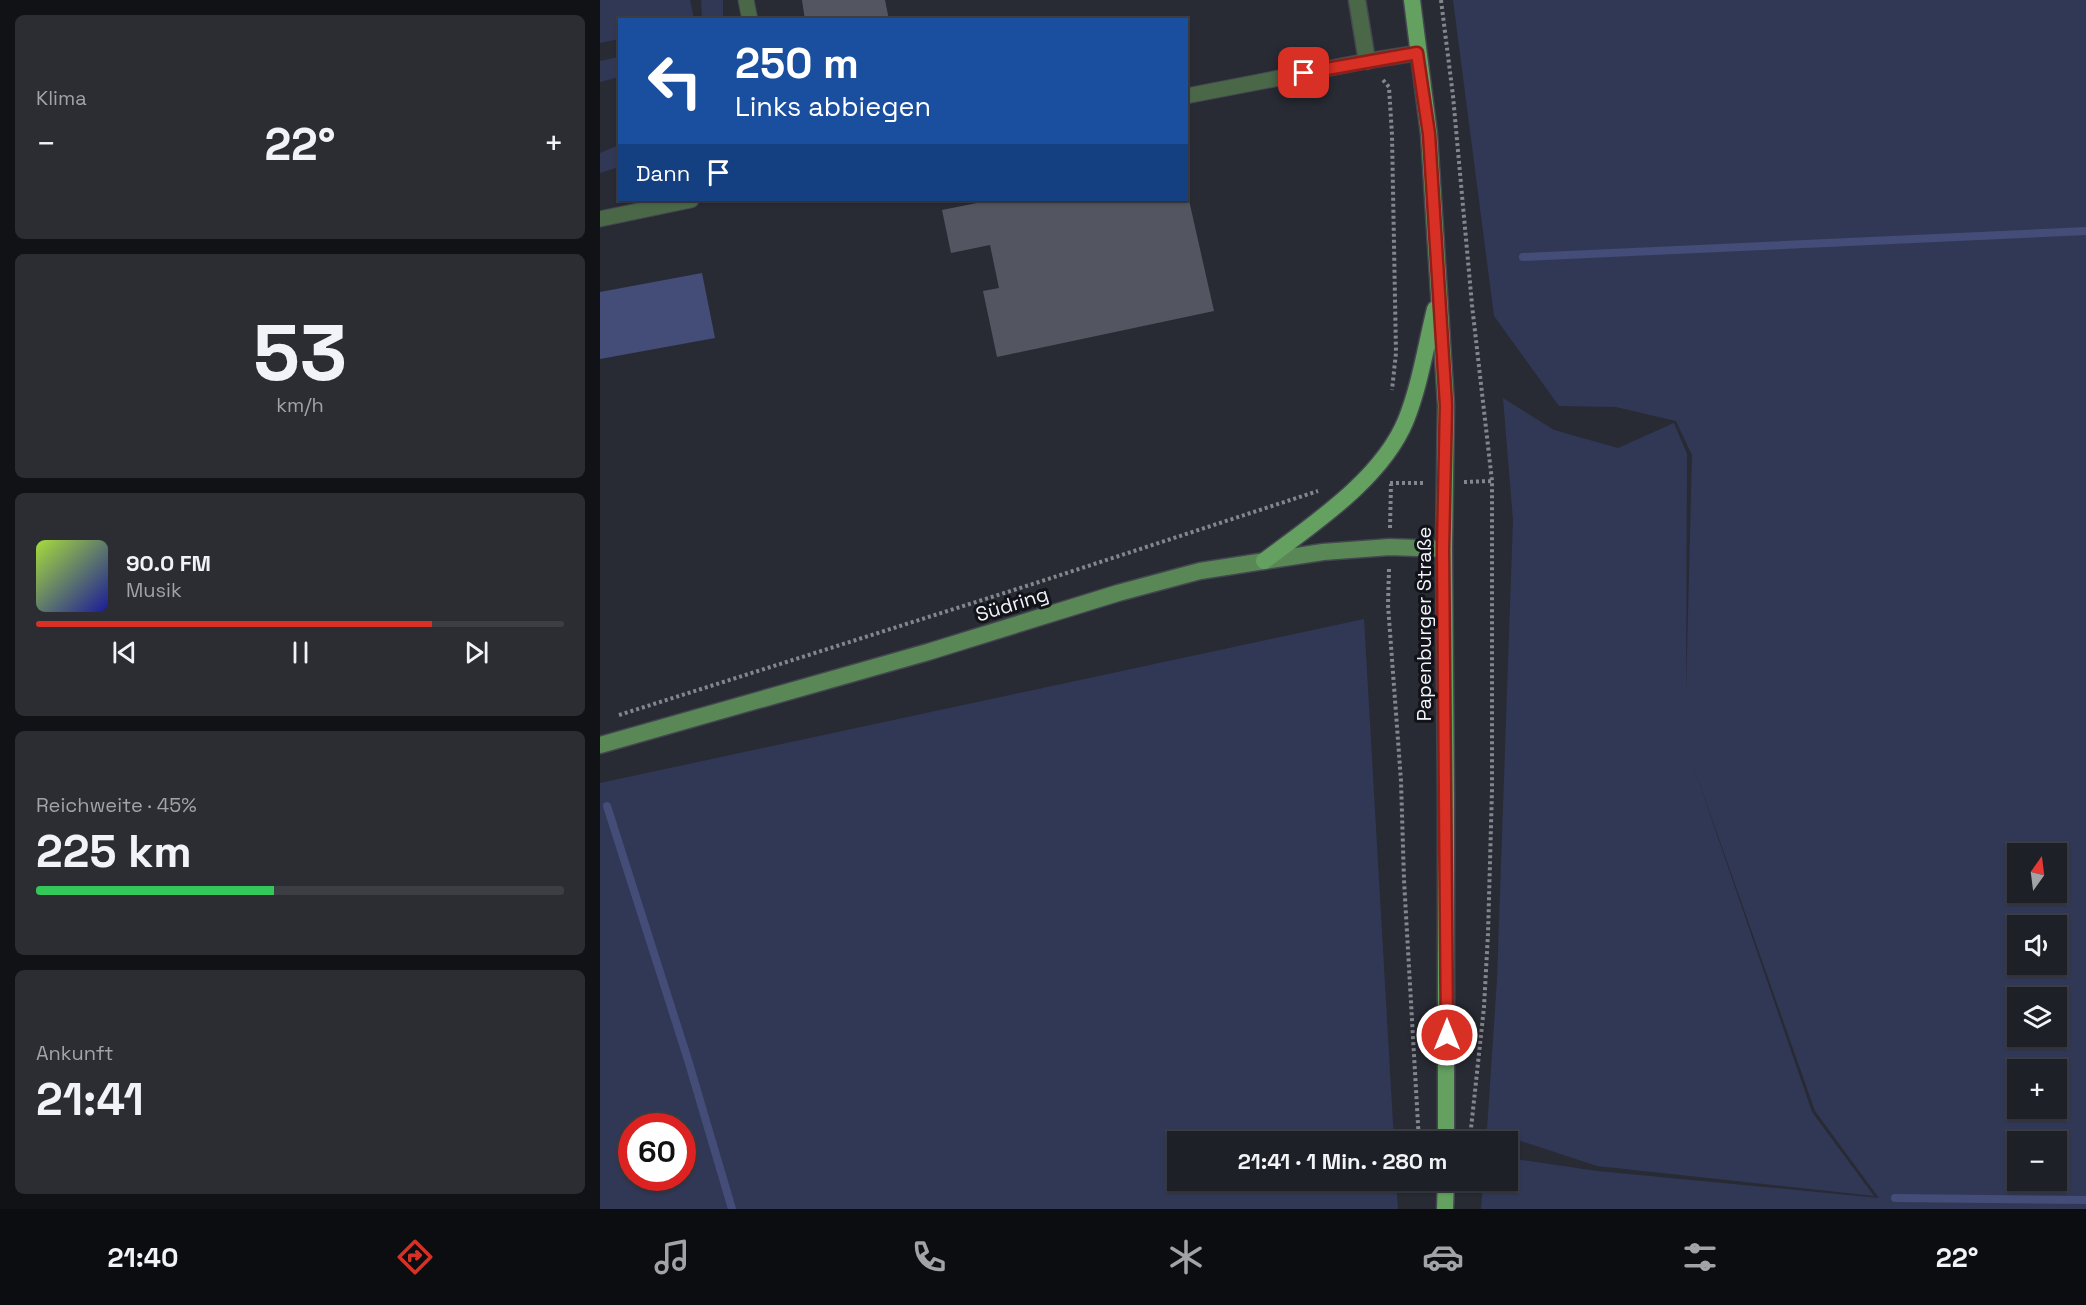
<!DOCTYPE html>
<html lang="de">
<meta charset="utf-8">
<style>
body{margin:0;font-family:"Space Grotesk",sans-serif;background:#2b2d33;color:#f1f3f6;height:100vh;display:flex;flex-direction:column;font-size:22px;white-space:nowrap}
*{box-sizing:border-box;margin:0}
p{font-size:20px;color:#a1a3a7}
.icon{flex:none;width:33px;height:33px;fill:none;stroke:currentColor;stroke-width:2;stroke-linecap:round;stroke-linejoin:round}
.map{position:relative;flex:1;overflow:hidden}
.sheet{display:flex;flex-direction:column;gap:15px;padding:15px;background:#101215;width:600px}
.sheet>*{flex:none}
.top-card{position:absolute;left:18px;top:18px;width:570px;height:183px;border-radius:0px;box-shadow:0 2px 4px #0004,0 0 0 2px #3c3e44;background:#1a4fa0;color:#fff;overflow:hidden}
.needle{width:39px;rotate:14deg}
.fabs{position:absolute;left:1407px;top:843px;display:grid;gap:12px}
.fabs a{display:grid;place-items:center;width:60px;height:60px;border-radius:0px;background:#1e2027;box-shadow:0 2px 4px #0004,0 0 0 2px #3c3e44;font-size:30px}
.speed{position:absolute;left:18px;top:1113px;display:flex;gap:12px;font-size:30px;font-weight:700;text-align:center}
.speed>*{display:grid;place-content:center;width:78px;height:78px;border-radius:50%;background:#1e2027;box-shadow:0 2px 4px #0004,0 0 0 2px #3c3e44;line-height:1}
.speed .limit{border:9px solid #d22;background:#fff;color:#111}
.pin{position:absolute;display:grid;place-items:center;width:51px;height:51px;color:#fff;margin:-26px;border-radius:12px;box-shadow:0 3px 9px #0006}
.me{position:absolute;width:66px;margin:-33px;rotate:0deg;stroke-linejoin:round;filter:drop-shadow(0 0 4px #0008)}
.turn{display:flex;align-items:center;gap:21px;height:126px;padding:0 18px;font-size:27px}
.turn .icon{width:78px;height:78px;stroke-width:2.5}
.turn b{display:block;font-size:42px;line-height:51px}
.then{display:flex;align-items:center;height:57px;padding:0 18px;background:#0003;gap:12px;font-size:22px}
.big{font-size:45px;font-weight:700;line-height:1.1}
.sheet .widget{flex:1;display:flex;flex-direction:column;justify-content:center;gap:9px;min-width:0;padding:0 21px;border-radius:9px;background:#2b2d33}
.sheet .dial{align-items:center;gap:0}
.dial b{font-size:78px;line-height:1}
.song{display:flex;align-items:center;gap:18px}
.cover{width:72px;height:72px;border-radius:9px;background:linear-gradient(135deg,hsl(80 70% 55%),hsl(240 70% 35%))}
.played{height:6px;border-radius:3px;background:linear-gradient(90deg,#d93025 75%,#3c3e44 75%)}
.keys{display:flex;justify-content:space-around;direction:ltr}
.heat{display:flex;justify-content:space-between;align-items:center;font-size:33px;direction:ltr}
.charge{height:9px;border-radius:4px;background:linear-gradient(90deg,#34c759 45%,#3c3e44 0)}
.trip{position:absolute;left:567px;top:1131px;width:351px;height:60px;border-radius:0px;background:#1e2027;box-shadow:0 2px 4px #0004,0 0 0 2px #3c3e44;font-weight:700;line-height:60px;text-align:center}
.tabs{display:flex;height:96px;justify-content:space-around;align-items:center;background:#0c0d10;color:#a1a3a7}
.tabs .icon{width:42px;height:42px}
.tabs .selected{color:#d93025}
.tabs b{font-size:27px;color:#f1f3f6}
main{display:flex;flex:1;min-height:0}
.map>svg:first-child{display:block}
</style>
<main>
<section class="sheet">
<div class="widget"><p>Klima</p>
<div class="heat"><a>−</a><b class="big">22°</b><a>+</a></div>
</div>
<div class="widget dial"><b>53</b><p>km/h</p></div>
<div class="widget">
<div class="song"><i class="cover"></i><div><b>90.0 FM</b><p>Musik</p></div></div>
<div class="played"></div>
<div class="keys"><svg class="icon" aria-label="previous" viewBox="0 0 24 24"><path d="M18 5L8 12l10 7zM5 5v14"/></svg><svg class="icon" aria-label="pause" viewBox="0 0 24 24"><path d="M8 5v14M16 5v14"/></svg><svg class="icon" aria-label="next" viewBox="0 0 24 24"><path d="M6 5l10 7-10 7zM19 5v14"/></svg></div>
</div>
<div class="widget"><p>Reichweite · 45%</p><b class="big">225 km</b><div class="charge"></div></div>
<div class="widget"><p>Ankunft</p><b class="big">21:41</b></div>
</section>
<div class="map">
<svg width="1486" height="1209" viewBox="0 0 1486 1209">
<rect width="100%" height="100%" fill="#282b34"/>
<path fill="#313856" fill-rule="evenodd" d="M0 0H90L94 19 20 20 19 39 0 43Z
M101 0H123V19H102Z
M853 0H1486V1209H881L883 1181 908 1180V1158L997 1171 1279 1198 1215 1111 1092 762 1212 1112 1274 1196 997 1166 887 1130 897 980 913 520 903 398 954 430 1018 448 1074 423 1087 454 1086 694 1092 455 1076 421 1016 407 959 406 894 316ZM1418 854H1456V892H1418ZM1418 926H1456V964H1418ZM1418 998H1456V1036H1418ZM1418 1070H1456V1108H1418ZM1418 1142H1456V1180H1418Z
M19 57V77L0 82V61Z
M19 145V167L0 173V153Z
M764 619 794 1141 578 1142V1180L796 1181 798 1209H0V783ZM82 1126V1178H32V1126Z"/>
<path fill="#434d78" d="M102 273 115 338 0 359V292Z"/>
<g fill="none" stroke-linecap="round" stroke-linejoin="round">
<path stroke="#434d78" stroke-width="8" d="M923 257 1486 231
M7 806 88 1060 132 1209
M1295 1198 1486 1200"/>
</g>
<path fill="#535660" d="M202 0H285L289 20H205Z
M586 187 614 311 397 357 383 291 399 288 390 245 351 253 342 210 392 200H586Z"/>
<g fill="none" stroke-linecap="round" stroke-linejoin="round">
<defs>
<path id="service" d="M146 0 150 20
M586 96 767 61 817 53
M0 219 91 200"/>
<path id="minor" d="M757 0 767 61"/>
<path id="secondary" d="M0 745 328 652 518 593 600 571 723 552 790 547 844 549"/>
<path id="primary" d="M812 0 829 134 846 405 844 549 846 796V1142
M664 561C713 524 782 479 806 420 820 385 826 345 835 309
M845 1209 846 1180"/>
</defs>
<use href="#service" stroke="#444750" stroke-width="17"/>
<use href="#minor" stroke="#444750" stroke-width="19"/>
<use href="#secondary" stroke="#444750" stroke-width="19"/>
<use href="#primary" stroke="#444750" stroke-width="19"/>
<path stroke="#84868e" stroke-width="4" stroke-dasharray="3 3" stroke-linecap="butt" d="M841 0 853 96 872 305 892 481V790L888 934 884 1007 870 1138
M783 80 789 87 792 135 796 353 792 390
M864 482 892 481
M790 483H824
M790 528 791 484
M789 569 788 605 801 781 804 880 819 1142
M19 715 439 582 718 491"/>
<use href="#service" stroke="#4a6748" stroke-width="15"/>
<use href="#minor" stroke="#4a6748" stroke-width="16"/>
<use href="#secondary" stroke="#598856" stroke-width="16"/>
<use href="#primary" stroke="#64a161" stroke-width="16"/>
</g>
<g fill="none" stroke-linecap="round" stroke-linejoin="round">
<defs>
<path id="route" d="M704 73 817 53 829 134 846 405 843 549 847 1035"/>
</defs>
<use href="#route" stroke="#8d1f18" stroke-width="15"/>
<use href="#route" stroke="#d93025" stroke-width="10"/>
</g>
<g text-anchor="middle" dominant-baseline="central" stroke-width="6" stroke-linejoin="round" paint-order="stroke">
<g font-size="20" fill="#f1f3fa" stroke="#121318">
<text transform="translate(412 604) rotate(-17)">Südring</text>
<text transform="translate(824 624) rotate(-90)">Papenburger Straße</text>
</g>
</g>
</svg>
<div class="fabs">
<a><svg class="needle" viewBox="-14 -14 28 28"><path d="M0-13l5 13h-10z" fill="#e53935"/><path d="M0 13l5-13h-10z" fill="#a1a3a7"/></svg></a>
<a><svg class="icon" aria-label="sound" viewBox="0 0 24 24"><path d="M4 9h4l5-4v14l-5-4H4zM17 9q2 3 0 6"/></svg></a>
<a><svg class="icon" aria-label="layers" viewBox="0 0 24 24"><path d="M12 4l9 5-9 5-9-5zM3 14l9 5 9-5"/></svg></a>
<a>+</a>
<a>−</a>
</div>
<div class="speed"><div class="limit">60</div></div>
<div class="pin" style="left:704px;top:73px;background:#d93025"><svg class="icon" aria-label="arrive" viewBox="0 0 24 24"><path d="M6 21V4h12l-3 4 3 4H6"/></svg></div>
<svg class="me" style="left:847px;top:1035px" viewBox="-20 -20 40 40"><circle r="17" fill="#d93025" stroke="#fff" stroke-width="3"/><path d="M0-11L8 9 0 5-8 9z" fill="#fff"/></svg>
<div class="trip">21:41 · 1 Min. · 280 m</div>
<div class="top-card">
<div class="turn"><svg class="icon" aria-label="left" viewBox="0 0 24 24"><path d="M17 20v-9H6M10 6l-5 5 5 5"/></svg><div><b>250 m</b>Links abbiegen</div></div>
<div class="then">Dann<svg class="icon" aria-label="arrive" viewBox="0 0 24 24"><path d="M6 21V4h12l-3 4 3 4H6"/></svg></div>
</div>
</div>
</main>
<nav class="tabs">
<b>21:40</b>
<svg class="icon selected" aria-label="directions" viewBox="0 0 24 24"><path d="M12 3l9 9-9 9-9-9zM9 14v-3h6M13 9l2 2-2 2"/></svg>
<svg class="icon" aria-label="music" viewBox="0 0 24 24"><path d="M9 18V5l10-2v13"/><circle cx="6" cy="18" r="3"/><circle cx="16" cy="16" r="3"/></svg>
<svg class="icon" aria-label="phone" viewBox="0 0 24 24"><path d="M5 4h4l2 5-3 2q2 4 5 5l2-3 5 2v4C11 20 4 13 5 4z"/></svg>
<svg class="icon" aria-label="climate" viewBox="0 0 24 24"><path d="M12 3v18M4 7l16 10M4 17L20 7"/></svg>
<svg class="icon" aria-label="car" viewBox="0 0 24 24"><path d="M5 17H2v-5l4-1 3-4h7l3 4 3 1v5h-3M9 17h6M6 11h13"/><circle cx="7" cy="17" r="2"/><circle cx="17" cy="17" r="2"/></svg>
<svg class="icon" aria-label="filters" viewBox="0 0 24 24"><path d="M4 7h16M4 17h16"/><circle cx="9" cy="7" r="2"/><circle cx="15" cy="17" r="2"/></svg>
<b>22°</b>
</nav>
